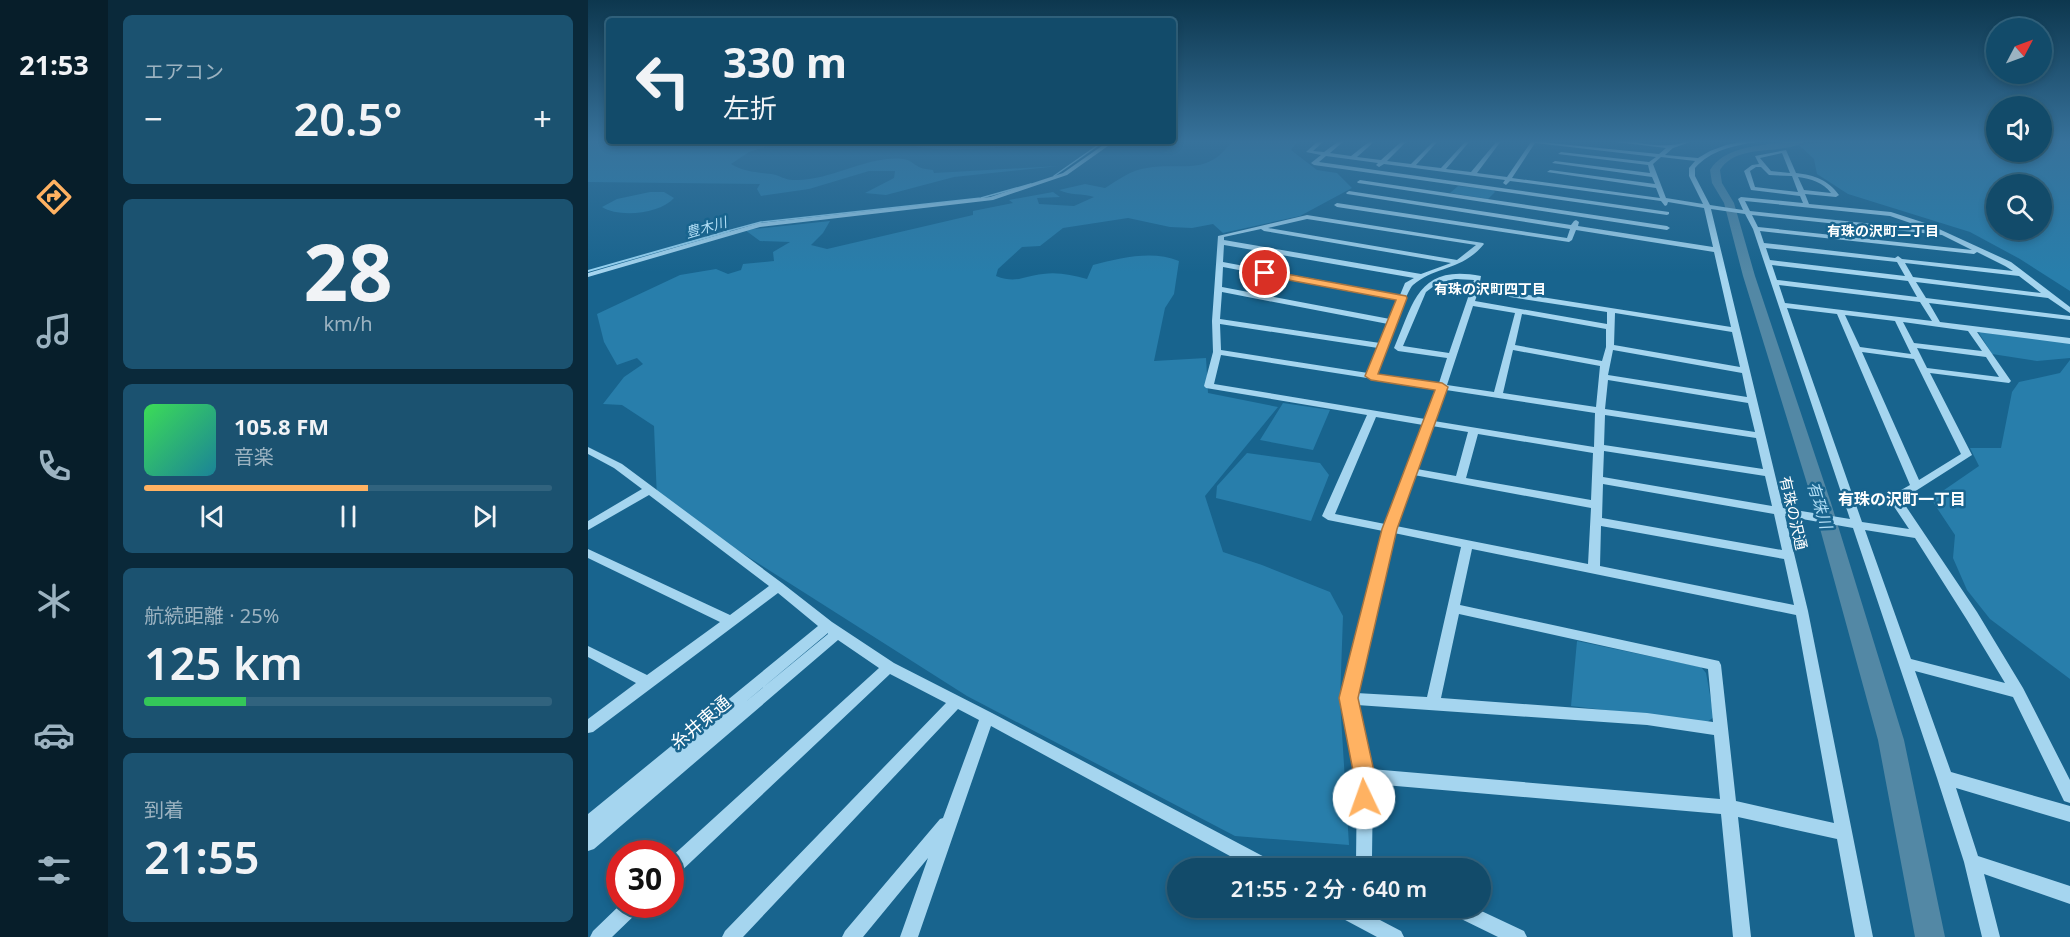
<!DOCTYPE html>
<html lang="ja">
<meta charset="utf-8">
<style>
body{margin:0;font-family:"Noto Sans","Noto Sans JP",sans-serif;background:#1b5270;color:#f1f3f6;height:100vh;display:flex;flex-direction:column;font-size:22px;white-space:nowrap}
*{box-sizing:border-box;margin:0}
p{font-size:20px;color:#9cb3c1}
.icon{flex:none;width:33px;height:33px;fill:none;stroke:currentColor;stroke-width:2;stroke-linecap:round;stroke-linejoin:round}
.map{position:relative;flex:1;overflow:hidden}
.details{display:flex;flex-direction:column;gap:15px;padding:15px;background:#0a293a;width:480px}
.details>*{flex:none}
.banner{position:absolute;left:18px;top:18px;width:570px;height:126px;border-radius:6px;box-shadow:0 3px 9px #0003,0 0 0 2px #31637e;background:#124b6a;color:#f1f3f6;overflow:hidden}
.needle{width:39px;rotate:49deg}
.tools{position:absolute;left:1398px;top:18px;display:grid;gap:12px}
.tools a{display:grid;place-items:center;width:66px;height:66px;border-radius:50%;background:#124b6a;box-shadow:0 3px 9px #0003,0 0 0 2px #31637e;font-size:30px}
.speed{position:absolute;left:18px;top:840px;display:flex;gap:12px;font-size:30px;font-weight:700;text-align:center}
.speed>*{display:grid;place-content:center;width:78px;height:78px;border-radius:50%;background:#124b6a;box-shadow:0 3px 9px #0003,0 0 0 2px #31637e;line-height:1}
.speed .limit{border:9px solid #d22;background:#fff;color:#111}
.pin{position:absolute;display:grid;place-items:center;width:51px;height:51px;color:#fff;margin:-26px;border:3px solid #fff;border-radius:50%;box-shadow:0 2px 6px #0007}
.me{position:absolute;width:66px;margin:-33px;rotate:357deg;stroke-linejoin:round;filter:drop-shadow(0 0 4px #0008)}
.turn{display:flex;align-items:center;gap:21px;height:126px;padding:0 18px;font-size:27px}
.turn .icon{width:78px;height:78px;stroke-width:2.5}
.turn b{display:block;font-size:42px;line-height:51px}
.big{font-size:45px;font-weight:600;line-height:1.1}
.details .card{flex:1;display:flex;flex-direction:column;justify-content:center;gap:9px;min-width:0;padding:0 21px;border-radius:9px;background:#1b5270}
.details .dial{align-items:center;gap:0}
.dial b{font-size:78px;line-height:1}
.song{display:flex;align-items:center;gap:18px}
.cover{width:72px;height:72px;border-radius:9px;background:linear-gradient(135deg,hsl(130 70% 55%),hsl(190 70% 35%))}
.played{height:6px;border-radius:3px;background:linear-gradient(90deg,#ffb262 55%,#31637e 55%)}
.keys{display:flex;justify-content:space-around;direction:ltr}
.heat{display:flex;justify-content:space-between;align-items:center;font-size:33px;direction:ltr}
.charge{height:9px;border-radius:4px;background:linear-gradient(90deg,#34c759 25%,#31637e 0)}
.trip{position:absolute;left:579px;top:858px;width:324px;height:60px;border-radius:30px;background:#124b6a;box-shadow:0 3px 9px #0003,0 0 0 2px #31637e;font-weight:600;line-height:60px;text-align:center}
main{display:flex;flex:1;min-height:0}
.tab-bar{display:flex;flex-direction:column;width:108px;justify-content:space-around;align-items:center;background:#071e2a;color:#9cb3c1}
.tab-bar .icon{width:42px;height:42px}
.tab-bar .current{color:#ffb262}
.tab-bar b{font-size:27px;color:#f1f3f6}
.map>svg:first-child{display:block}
</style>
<main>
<nav class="tab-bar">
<b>21:53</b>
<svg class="icon current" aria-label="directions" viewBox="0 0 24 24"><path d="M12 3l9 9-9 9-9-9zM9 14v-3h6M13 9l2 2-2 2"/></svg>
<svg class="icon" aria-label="music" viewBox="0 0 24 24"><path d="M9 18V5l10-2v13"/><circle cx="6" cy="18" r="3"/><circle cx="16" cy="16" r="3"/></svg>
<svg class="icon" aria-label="phone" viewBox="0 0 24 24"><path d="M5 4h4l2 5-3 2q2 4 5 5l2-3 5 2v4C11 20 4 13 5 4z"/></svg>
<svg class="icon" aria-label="climate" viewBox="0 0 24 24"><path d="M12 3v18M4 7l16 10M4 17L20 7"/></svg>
<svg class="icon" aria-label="car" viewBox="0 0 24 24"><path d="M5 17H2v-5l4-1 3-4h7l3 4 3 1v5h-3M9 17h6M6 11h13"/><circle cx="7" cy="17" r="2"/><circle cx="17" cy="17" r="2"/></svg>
<svg class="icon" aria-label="filters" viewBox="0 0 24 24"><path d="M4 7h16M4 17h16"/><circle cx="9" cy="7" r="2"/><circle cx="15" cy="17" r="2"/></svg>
</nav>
<section class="details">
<div class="card"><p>エアコン</p>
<div class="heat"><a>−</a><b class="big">20.5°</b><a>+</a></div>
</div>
<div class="card dial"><b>28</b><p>km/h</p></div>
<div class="card">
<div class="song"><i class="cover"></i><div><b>105.8 FM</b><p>音楽</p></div></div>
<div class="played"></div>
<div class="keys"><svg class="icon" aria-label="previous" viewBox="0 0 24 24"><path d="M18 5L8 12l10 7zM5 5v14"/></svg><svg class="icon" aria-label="pause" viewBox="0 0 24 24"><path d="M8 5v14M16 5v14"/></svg><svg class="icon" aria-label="next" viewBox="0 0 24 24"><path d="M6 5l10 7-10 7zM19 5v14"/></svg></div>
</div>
<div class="card"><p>航続距離 · 25%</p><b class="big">125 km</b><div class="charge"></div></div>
<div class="card"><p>到着</p><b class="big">21:55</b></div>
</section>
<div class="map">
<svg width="1482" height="937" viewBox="0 0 1482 937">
<rect width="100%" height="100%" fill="#18648e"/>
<path fill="#287eab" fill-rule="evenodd" d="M0 141H195L161 152 143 164C156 172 168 172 183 174 191 175 197 180 205 180 241 182 280 155 315 159 323 160 325 164 331 167 335 169 340 169 345 170L346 173 471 166 366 177 298 195 277 193 306 178 307 171H281L221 189 173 196 169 189 172 184 0 182Z
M306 141H512L509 143C441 136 372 162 306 141Z
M641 141H710L703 150 729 170 749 173 764 188 712 216 635 233 625 224 604 228 582 227 540 218 475 228 452 246 434 247 410 269 408 276C429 284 435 276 455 274 470 272 484 275 499 279L505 265C533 258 564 250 591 261L586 294 577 308 566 361 618 358 620 393 690 407 617 496 635 552 674 565 742 592 755 616 752 701 761 845 647 836 379 696 69 499 66 426 34 405 15 404 36 377 55 364 49 358 29 365 16 342 9 314 92 275 128 269 140 274 153 270 155 264 186 261 185 252 202 242 172 241 157 230 242 221 235 233 223 245 239 249 385 215V211L425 203 421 200 465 192 472 197 449 198 451 204 486 206 506 197C493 193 483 196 471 190L497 184 517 188C530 180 543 170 559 168 593 162 619 177 643 142Z
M1253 141 1302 142 1408 141V152H1454V141H1482V291L1432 259 1382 232 1260 194 1229 174 1226 159 1211 145ZM1408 184H1454V230H1408Z
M870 186 905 190 907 192 900 199 862 193Z
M62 192H76L86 198C72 214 31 218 14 207L29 199Z
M1393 332 1482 343V358L1449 361 1404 354 1391 333Z
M1482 360V679L1402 619 1379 590 1365 558 1367 535 1343 499 1391 466 1382 448H1413L1424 392 1431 382 1472 373Z
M695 403 742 410 725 450 672 440Z
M659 453 732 463 741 475 723 521 628 498 629 486Z
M989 641 1113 667 1118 673 1126 717 1119 722 983 706Z"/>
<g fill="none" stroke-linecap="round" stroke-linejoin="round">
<path stroke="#97d3f1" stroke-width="1.5" d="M466 176 516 141
M136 232 173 222 393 198 443 184"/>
<path stroke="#97d3f1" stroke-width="2" d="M0 271 141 231"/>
<path fill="#5388a5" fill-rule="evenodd" d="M1202 141H1218C1195 156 1149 142 1132 170L1134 183 1146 203 1167 276 1243 503 1316 740 1357 937H1327L1290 740 1225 503 1155 276 1136 203 1124 183 1122 170C1138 145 1175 146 1202 141Z"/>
<path fill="#a5d5ef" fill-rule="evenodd" d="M521 141H527L479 175 405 200 172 227 0 277V273L171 223 402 197 475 173Z
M730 141H736L725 151 736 152 751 141H756L742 153 763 156 782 141H787L769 157 793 160 814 141H819L799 161 823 164 846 141H850L828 165 853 168 878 141H882L858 169 883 172 909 141H913L889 173 919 177 943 142 942 141 1071 154 1078 148 1020 141C1041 139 1062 147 1082 145 1090 145 1097 141 1105 141L1085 148 1077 155 1110 158 1122 151 1138 145 1158 141H1168V142C1145 146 1123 150 1107 168V176L1122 205 1155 210 1150 199 1153 197 1215 203 1212 196 1163 190 1156 171 1164 165 1171 164 1167 156 1198 150 1208 173C1227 175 1240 180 1251 195L1248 197 1217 194 1221 204 1303 212 1340 224 1423 262 1482 307V313L1460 298 1328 282 1338 298 1482 316V320L1341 303 1352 322 1482 338V344L1389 332 1423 381 1421 383 1342 373 1384 455 1315 499V502L1389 612 1435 688 1482 780V803L1476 801 1425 697 1327 671 1363 772 1482 806V822L1368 788 1390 856 1482 886V904L1396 874 1412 937H1394L1376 862 1349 778 1265 528 1197 516 1220 611 1285 937H1267L1249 839 1150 817 1163 937H1145L1133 814 785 784 784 857 795 862 797 868H770L768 862 769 776 753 698 795 531 740 520 734 516 779 415 618 388 616 386 625 352 624 321 630 236 719 215 895 243 896 244C874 271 847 266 825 285 818 291 794 360 788 374L851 383 859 358 810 351 806 348C826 302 830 264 893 276L891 287 1143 327 1126 252 988 230 984 240 981 242 749 207 746 205 749 203 979 238 982 229 759 194 758 193 761 191 983 225 986 221 988 220 991 222 990 226 1125 247 1116 208 1080 202 1079 205 1077 206 1073 201 922 181 918 185 915 183 917 180 796 164 791 167 788 165 790 163 738 156 731 162 1081 212V214L1079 215 726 165 723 163 733 155 718 152ZM947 143 1068 157 1061 162 973 152 970 154 1060 165 1062 173 967 161 964 163 1064 177 1067 184 962 170 959 172 1068 188 1072 198 924 178ZM1194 153 1202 173 1183 171 1172 158ZM1073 157 1107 161 1101 168V176L1115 204 1078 198 1065 164ZM1168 167H1173L1181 175 1204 176 1210 192 1167 187 1162 171ZM1210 177C1223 179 1235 182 1243 193L1216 190ZM1157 201 1302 216 1343 230 1162 211ZM1123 209 1157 214 1165 229 1262 519 1195 508ZM1164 215 1354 235 1384 250 1170 227ZM719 219 888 245 869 260 680 228ZM673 229 676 231 863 263 833 274 636 240V237ZM1172 231 1386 254 1389 252 1417 266 1425 271 1314 259 1310 256 1307 258 1176 243ZM636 245 826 278 817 283 812 295 635 262ZM1178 248 1309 262 1317 276 1182 260ZM1317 263 1431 276 1453 293 1325 277ZM1184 265 1320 281 1329 297 1189 280ZM635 267 810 300 802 319 634 287ZM867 279 886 280 861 353 815 346 838 292 850 283ZM1191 285 1332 302 1344 321 1197 303ZM634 292 800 324 792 343 632 319ZM890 292 1019 312V324L887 301ZM885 306 927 313 906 392 859 385ZM1199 308 1249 314 1322 485 1306 494 1303 502 1321 529 1274 522ZM1027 313 1144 332 1152 367 1026 345ZM934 314 1018 329V347L1014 361 927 345ZM1257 315 1307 321 1323 354 1272 347ZM1315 322 1380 331 1394 351 1326 343ZM632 324 790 348 780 373 633 350ZM1329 348 1398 357 1411 377 1339 368ZM925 350 1012 366 1008 407 915 393ZM1025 350 1154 373 1159 397 1020 375ZM1274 352 1326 359 1373 454 1331 480ZM633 355 849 389 837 419 626 384ZM1020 380 1160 403 1167 432 1017 409ZM858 390 1007 413 1006 447 846 421ZM1017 415 1168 438 1175 469 1016 445ZM788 417 835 425 797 524 747 514ZM844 426 880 432 868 476 829 469ZM890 434 1005 453 1003 500 878 478ZM1016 451 1177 476 1184 506 1015 477ZM826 475 1003 508 1000 564 808 526ZM1015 484 1186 514 1194 550 1014 518ZM1013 526 1196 559 1206 605 1012 566ZM1277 530 1327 538 1379 620 1417 683 1323 659ZM806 533 873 547 839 697 768 693ZM884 549 1208 615 1246 823 1148 801 1133 665 1131 661 872 605ZM871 614 1120 669 1125 722 1059 713 853 698ZM769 705 1059 725 1126 735 1132 799 783 769Z
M772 180 1079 226 1082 228 1079 230 770 183 769 182Z
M0 447 34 464 194 583 244 622 306 663 404 713 686 862 688 868H664L403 726 330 937H312L340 858 275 937H254L257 931 352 819 355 818 391 720 370 709 155 937H134L137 931 358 703 302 674 88 876 82 878V858L291 668 250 640 6 849 0 851V814L230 626 190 593 5 732 0 733V719L48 683 0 657V646L59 675 132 622 0 558V549L142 615 181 586 61 495 0 530V521L54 489 26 468 0 454ZM240 633V634L155 704Z
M33 904H55L52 910 24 937H2L5 931Z
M743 908H769L813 931 816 937H789L746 914Z
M860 908H887L936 931 939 937H910L863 914Z"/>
</g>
<linearGradient id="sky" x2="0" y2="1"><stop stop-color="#0d374e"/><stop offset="0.52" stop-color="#37729b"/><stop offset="1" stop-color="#37729b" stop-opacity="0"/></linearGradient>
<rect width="1482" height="272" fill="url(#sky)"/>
<path fill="#ffb262" stroke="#a67440" stroke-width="1.5" d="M677 270 818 296 819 298 790 374 854 383 860 387 809 529 770 698 787 776V798L784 805 776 807 769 805 766 798V776L751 698 794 529 847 390 783 380 777 376 808 300 674 275 673 273Z"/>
<g text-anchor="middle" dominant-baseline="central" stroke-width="5" stroke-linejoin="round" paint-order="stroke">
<g font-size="14" font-style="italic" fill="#b1def6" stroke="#18648e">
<text transform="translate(118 227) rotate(-16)">豊木川</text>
</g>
<g font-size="14" font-weight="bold" fill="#fff" stroke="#18648e">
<text x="1295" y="230">有珠の沢町二丁目</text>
<text x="902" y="288">有珠の沢町四丁目</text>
</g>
<g font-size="15" fill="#fff" stroke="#18648e">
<text transform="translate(1206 513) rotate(77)">有珠の沢通</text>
</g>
<g font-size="16" font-weight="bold" fill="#fff" stroke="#18648e">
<text x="1314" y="499">有珠の沢町一丁目</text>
</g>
<g font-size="16" font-style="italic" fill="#b1def6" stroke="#18648e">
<text transform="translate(1232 505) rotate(73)">有珠川</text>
</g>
<g font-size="18" fill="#fff" stroke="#18648e">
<text transform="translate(112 722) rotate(-40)">糸井東通</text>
</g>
</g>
</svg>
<div class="tools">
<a><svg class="needle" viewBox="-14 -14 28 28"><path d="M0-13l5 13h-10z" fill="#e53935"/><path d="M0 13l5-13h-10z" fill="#9cb3c1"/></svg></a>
<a><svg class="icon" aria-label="sound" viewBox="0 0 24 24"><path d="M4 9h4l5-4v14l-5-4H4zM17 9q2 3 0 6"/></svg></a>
<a><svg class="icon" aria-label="search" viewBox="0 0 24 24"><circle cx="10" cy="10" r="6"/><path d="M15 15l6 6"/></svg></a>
</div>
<div class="speed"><div class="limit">30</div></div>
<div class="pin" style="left:677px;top:273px;background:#d93025"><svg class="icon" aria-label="arrive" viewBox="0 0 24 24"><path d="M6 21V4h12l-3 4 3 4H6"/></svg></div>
<svg class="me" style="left:776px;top:798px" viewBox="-20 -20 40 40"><circle r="19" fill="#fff"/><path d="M0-13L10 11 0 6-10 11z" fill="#ffb262"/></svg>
<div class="trip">21:55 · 2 分 · 640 m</div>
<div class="banner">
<div class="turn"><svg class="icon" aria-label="left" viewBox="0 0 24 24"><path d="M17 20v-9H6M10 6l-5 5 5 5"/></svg><div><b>330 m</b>左折</div></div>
</div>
</div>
</main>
